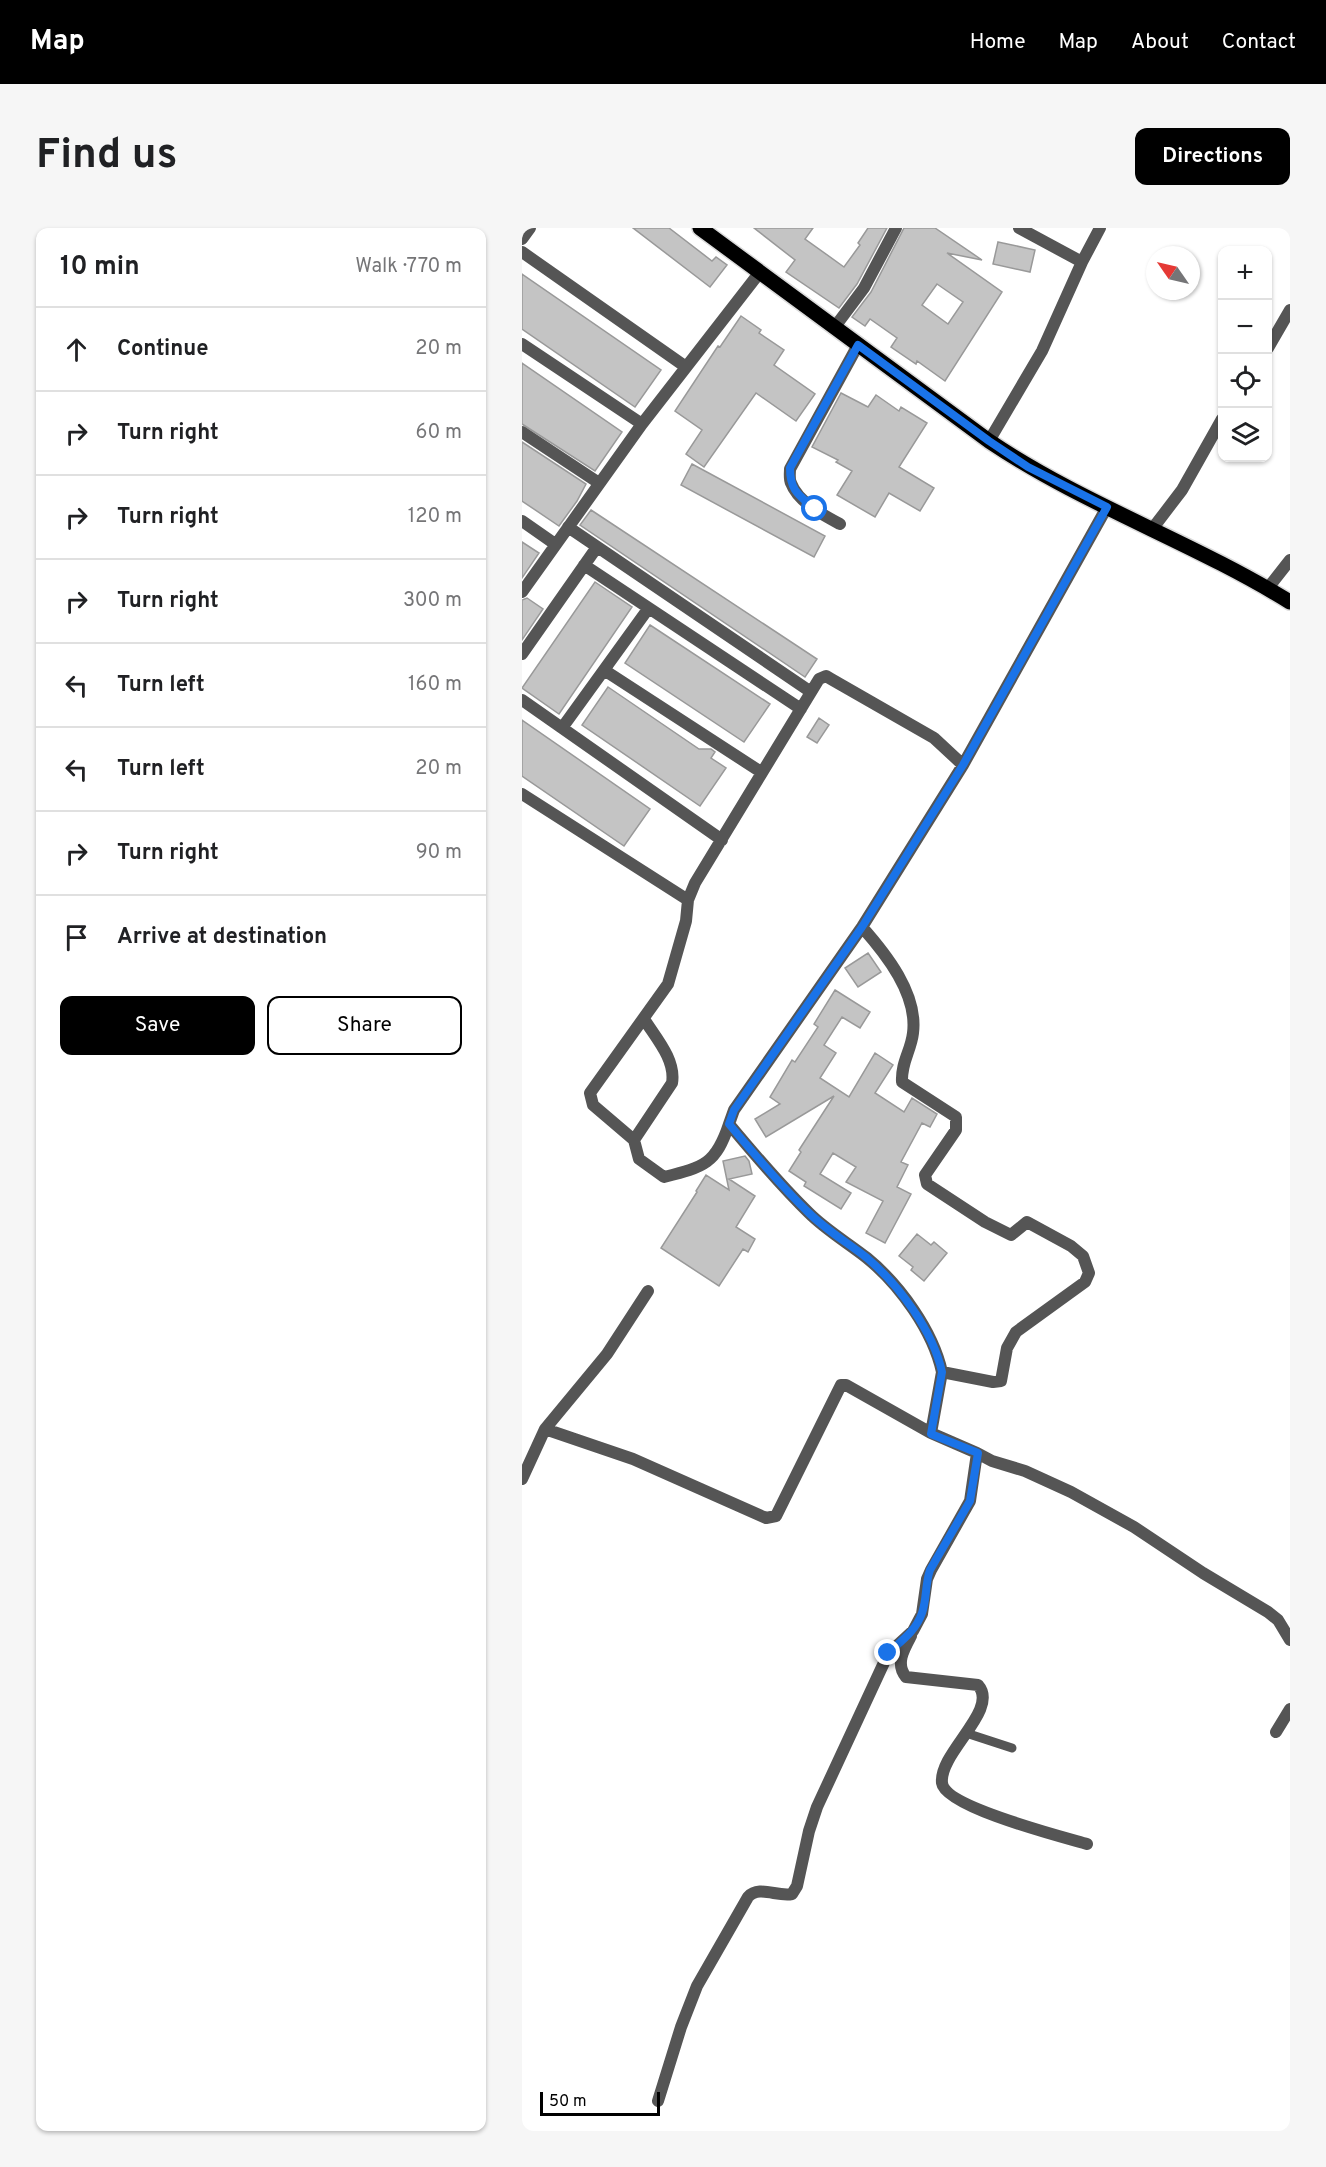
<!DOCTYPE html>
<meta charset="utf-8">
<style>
:root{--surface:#fff;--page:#f6f6f6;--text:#202124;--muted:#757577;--line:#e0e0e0;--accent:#000}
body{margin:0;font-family:Overpass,sans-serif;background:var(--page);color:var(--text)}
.controls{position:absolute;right:18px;top:18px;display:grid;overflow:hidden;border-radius:12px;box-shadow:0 2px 4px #0004}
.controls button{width:54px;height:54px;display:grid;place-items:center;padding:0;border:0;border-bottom:2px solid var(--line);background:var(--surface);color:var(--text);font:30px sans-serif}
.compass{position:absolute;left:624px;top:18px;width:54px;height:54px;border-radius:50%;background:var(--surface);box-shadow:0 2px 4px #0004;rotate:304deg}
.scale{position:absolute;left:18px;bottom:15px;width:120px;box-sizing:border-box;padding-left:6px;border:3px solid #000;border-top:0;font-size:16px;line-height:21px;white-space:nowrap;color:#000;-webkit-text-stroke:4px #fff;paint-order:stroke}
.stop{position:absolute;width:18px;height:18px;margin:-14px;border:4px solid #1a73e8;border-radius:50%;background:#fff}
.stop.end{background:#1a73e8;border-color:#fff;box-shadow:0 2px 6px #0008}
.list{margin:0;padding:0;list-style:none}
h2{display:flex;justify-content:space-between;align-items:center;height:78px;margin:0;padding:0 24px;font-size:26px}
h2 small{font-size:20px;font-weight:400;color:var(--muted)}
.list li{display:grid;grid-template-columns:39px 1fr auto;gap:18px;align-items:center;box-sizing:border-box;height:84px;padding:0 24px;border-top:2px solid var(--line)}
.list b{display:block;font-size:22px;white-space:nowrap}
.list em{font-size:20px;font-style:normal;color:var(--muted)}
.actions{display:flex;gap:12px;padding:18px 24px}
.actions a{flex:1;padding:14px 0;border:2px solid var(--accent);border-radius:12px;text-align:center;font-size:21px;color:var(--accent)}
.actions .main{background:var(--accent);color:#fff}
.icon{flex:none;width:33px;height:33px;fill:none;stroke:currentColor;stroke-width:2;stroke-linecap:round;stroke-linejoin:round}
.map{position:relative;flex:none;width:768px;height:1903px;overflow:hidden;border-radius:12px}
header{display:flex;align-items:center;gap:36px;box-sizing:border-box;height:84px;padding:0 30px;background:var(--accent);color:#fff}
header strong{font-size:28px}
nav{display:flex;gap:33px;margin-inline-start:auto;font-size:21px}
.intro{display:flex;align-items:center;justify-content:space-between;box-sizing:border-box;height:144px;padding:0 36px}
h1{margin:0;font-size:42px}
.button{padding:15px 27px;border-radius:12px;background:var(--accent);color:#fff;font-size:21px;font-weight:700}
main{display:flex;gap:36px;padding:0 36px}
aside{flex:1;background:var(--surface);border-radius:12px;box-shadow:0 2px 4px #0004}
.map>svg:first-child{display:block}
.building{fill:#c4c4c4;stroke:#999;stroke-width:1.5;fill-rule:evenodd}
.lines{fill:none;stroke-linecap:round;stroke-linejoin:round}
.primary-casing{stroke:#dbdbdb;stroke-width:18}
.lane{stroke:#555;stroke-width:9}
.street{stroke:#555;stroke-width:12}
.primary{stroke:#000;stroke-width:15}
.route{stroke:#1a73e8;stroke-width:8}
</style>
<header>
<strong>Map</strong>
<nav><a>Home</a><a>Map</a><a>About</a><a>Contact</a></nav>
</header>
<div class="intro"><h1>Find us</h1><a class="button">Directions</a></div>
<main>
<aside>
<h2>10 min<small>Walk · 770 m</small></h2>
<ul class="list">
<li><svg class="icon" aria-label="ahead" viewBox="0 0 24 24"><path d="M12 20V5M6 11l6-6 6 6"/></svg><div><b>Continue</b></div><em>20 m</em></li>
<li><svg class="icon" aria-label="right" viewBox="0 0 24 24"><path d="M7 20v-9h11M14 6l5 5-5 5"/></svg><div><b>Turn right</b></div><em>60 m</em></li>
<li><svg class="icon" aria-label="right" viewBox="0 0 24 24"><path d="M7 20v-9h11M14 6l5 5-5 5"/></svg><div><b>Turn right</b></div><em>120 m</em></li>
<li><svg class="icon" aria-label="right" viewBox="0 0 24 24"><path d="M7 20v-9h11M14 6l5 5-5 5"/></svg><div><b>Turn right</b></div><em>300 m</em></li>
<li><svg class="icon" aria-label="left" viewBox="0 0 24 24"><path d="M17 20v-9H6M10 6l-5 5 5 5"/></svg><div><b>Turn left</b></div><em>160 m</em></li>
<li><svg class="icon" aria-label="left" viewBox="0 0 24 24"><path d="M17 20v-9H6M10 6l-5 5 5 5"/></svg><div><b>Turn left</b></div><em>20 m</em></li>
<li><svg class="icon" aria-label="right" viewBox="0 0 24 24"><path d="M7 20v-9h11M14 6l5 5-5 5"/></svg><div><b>Turn right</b></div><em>90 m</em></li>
<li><svg class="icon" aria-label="arrive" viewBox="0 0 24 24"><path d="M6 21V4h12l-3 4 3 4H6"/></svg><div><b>Arrive at destination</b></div></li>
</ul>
<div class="actions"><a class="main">Save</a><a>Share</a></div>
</aside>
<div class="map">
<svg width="768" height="1903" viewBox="0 0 768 1903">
<rect width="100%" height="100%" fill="#fff"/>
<!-- building -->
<path class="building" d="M111,0H147L190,33L194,29L205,37L188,59Z
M232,0H291L283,11L322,39L338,17L336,15L346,0H365L335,56L317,80L264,44L273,32Z
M382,0H413L460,32L425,25L480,64L423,153L395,133L394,136L369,119L375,110L348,91L343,98L330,89L349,64ZM415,56L441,74L426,96L400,77Z
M476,14L513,22L508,44L471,36Z
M0,46L139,142L113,179L0,101Z
M219,88L239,102L237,105L262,122L252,137L293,166L274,193L234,165L182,239L164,226L180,202L153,183L196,118L198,119Z
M0,135L100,204L73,243L0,196Z
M319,165L346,179L354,167L377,183L379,179L405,195L377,239L412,260L398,283L367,265L353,289L315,267L330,243L314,234L316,232L290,219Z
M0,214L64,256L55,273L37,298L0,273Z
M170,236L303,308L292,329L159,257Z
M69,282L295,431L283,449L58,297Z
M0,314L17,325L0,350Z
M73,354L110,379L37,486L0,460Z
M5,370L21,381L0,412V372Z
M128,397L248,476L222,514L103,435Z
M86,459L177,521H189L193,524L189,530L204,540L178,578L60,497Z
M297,490L307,497L295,515L285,509Z
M0,492L128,581L102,618L0,548Z
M346,725L359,744L336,759L323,740Z
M313,762L348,784L338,800L320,789L302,817L314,825L298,850L327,869L353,825L371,837L353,865L382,884L390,870L415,886L408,899L400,895L379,934L386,937L375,959L389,966L363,1015L344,1005L361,973L324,954L334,939L311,925L298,946L329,965L319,981L282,958L284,954L267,943L279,924L277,922L312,868L244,909L233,891L258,876L248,869L270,832L273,834L296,799L292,796Z
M223,928L227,933L230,946L207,951L233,968L214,999L233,1011L226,1024L221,1021L197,1058L139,1020L175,964L174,963L184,947L207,962L201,933Z
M395,1006L409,1017L412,1014L425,1025L402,1053L389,1042L391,1039L377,1028Z"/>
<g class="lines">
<!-- primary casing -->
<g class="primary-casing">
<path id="primary" d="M178,0L467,213C562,277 671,314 768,374"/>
</g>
<!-- lane -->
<path class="lane" d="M444,1505L490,1520"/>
<!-- street -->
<path class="street" d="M0,11L8,0
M0,24L164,139
M560,34L578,0
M312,100L342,60L374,0
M0,116L120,196
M746,120L768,82
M0,204L77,255
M467,213L520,123L560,34L497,0
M0,293L33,316
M318,296C301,287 276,274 269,255C267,251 268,245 268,241L336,117
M46,299L289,464
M631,300L660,262L700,191
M62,337L279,481
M746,360L768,332
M0,364L120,196L238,44
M0,426L75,319
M82,442L239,544
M0,472L200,612
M40,500L126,381
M0,566L166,672L173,655L297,451L304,448L309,451L412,510L441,537
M340,699C364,726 396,766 391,805C389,823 379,834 380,854L434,889V902L403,947L405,956L463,994L489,1007L505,994L549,1018L561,1028L567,1045L563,1054L494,1104L485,1120L479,1153L471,1154L420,1144
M122,791C134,810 154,832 150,855L112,912L117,931L142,949C182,939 194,936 207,896
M112,912L71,877L68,865L146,756L164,693L166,672
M126,1063L85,1126L23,1201L111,1231L244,1290L254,1288L319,1157H324L409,1205
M455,1225L470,1233L503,1243L549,1264L612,1299L681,1345L746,1384L756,1392L768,1412
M0,1251L23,1201
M389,1408C382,1421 373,1436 384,1449L456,1457C478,1482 417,1524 420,1555C423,1579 541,1609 565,1616
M754,1504L768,1481
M136,1873L159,1799L175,1758L226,1669C237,1657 255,1669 270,1666L275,1658L287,1603L295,1579L366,1426L391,1403L400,1386L405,1351L409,1342L448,1273L455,1225L409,1205L420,1144C411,1103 378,1057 345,1030C326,1015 304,1002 287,985C258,957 232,926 207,896L212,882L340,699L441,537L585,279"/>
<!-- primary -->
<use href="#primary" class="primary"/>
</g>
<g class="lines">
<!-- route -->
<path class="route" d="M293,281C277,267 268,263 268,240L336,117L467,213L506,239L585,279L441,537L340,699L212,882L207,896C232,926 258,957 287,985C304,1002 326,1015 345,1030C377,1057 411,1103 420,1144L409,1206L456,1225L448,1273L408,1342C403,1356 405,1371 400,1385C394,1403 379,1413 366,1425"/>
</g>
</svg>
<div class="controls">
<button>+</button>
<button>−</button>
<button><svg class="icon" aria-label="locate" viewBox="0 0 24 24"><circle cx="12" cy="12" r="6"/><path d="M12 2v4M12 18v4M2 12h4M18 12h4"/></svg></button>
<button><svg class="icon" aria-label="layers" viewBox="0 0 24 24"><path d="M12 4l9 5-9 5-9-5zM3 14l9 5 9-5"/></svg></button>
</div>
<svg class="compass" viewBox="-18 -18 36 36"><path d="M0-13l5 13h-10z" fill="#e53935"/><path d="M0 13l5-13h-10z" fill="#757577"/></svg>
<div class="scale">50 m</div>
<div class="stop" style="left:293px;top:281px"></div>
<div class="stop end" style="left:366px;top:1425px"></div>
</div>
</main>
